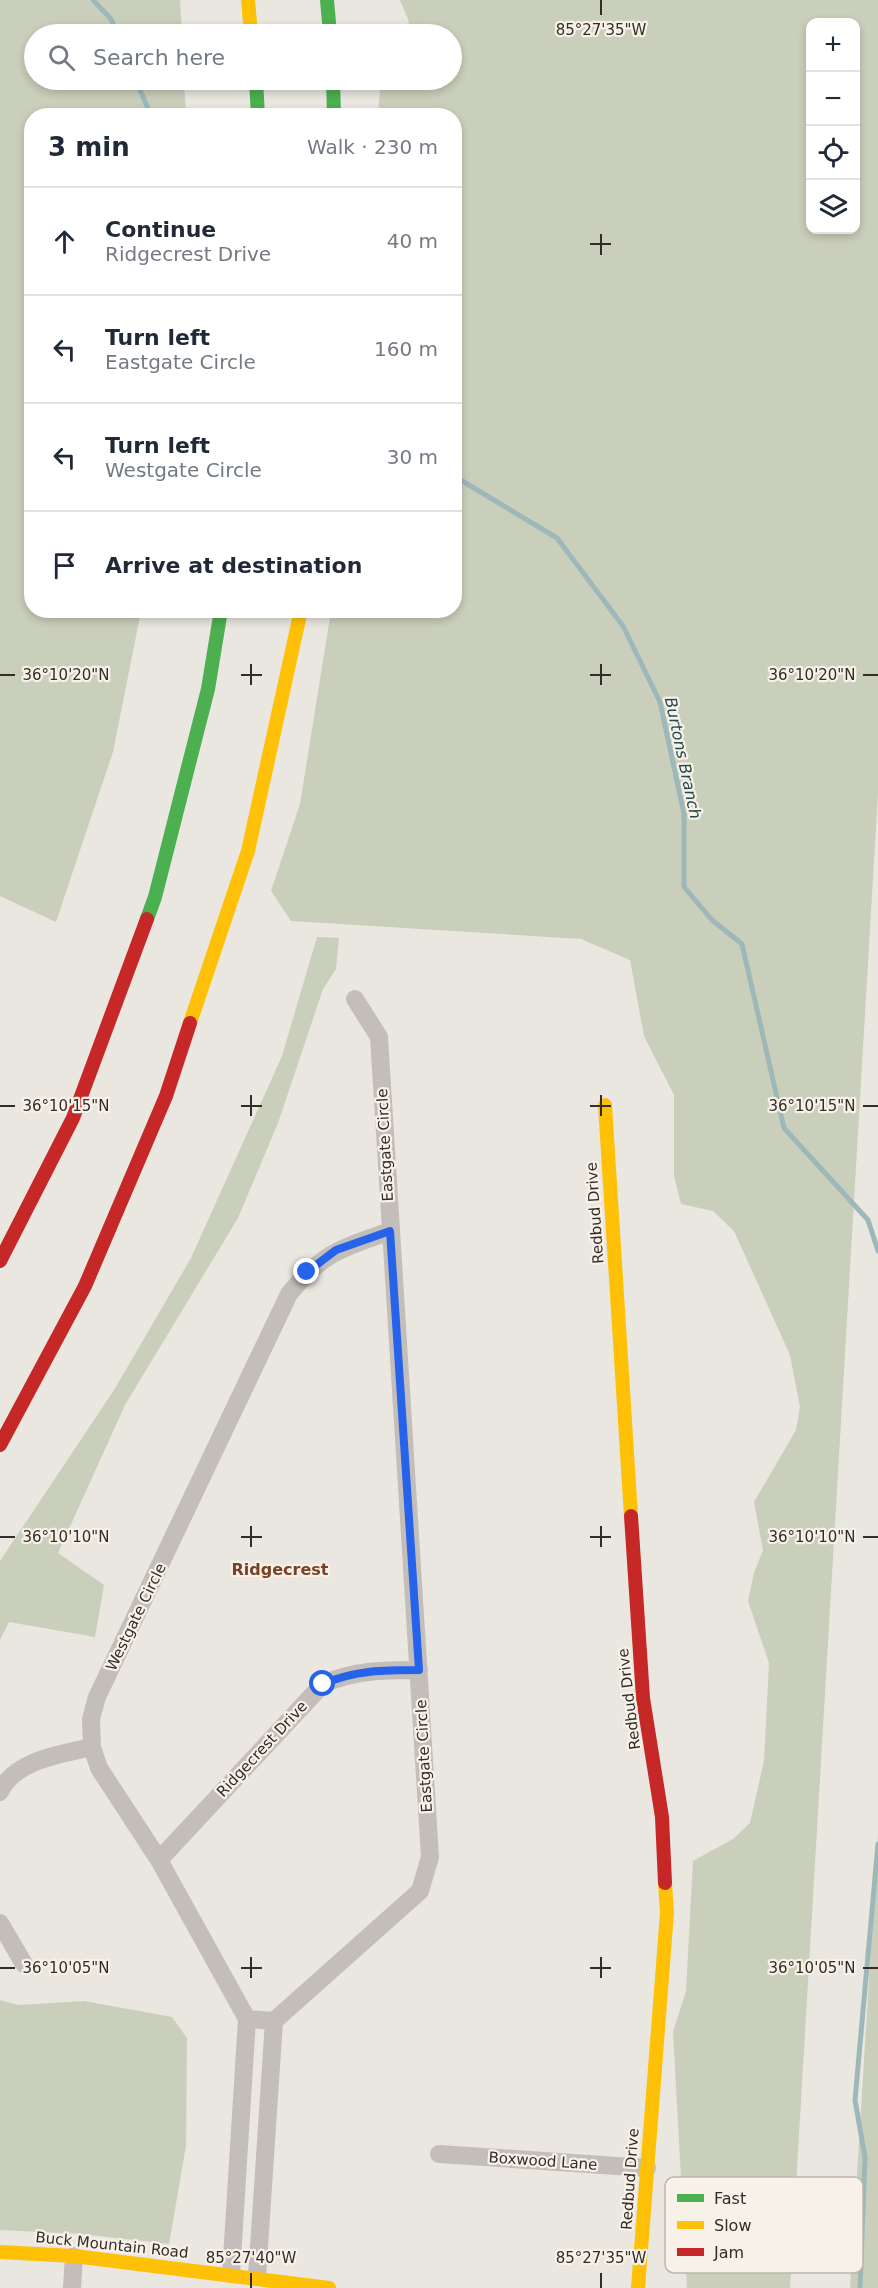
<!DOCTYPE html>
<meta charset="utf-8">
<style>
:root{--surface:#fff;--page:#f6f6f7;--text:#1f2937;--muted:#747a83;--line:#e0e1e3}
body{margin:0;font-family:"DejaVu Sans",sans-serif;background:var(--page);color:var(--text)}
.controls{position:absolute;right:18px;top:18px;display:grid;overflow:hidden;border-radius:12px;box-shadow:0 3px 9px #0003}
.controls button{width:54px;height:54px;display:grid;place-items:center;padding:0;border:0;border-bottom:2px solid var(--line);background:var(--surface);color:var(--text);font:30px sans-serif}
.stop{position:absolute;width:18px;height:18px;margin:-14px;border:4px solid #2563eb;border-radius:50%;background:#fff}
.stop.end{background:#2563eb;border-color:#fff;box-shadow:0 2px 6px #0008}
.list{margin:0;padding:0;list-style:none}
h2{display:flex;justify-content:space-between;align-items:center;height:78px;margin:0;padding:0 24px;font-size:26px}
h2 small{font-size:20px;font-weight:400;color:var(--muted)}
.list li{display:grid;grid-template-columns:39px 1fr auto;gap:18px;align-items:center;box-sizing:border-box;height:108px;padding:0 24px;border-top:2px solid var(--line)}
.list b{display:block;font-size:22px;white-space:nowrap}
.list p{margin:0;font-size:20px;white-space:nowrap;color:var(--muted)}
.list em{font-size:20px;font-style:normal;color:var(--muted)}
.icon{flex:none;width:33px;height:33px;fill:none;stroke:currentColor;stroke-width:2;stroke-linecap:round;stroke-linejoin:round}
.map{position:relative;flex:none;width:878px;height:2288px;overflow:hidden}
.search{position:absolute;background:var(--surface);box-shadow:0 3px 9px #0003;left:24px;top:24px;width:438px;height:66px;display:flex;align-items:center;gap:15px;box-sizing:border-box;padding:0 21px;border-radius:33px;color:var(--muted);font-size:22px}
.panel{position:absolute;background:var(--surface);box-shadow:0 3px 9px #0003;left:24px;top:108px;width:438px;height:510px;border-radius:24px}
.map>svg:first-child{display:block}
.green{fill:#cacfbb;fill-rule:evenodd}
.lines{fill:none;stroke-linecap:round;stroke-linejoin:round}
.stream{stroke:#9eb8ba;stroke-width:5}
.street{stroke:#c3beb9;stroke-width:18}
.fast{stroke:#4caf50;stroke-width:14}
.slow{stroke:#ffc107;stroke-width:14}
.jam{stroke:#c62828;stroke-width:14}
.route{stroke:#2563eb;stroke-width:8}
.ticks{fill:none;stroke:#332c28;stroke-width:2}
.labels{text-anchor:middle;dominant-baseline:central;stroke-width:4.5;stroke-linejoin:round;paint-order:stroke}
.street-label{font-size:15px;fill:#332c28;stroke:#f7f1e7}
.water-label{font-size:16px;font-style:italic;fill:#224b50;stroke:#f7f1e7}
.neighbourhood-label{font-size:16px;font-weight:bold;fill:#7a4129;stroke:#f7f1e7}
.key{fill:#f7f1e7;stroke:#bcb6ae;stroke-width:1.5}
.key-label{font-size:16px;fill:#332c28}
.ticks-label{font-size:15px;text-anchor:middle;fill:#332c28;stroke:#f7f1e7;stroke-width:4.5;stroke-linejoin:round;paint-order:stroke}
</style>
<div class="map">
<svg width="878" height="2288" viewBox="0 0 878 2288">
<rect width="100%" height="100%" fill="#eae6e0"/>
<!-- green -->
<path class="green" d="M0,0H180L182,34H34V80H184L186,115L32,116V610L141,611L113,752L56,922L0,896Z
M400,0H878V793L790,2288H687L673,2032L686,1991L693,1861L733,1839L750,1823L764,1761L769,1663L748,1601L754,1573L763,1550L754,1502L796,1430L800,1407L790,1355L734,1231L713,1211L681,1204L674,1176V1095L644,1036L630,960L581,939L291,921L271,891L300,804L331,611L454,610V116L378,115L380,90L384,80H452V34H404L409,22ZM810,22H856V230H810Z
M317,937L339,938L336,969L323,989L278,1123L238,1218L125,1405L58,1553L104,1585L95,1637L9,1622L0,1640V1561L114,1390L191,1258L282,1056Z
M878,1834V2288H850Z
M0,2000L18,2005L84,2001L172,2017L187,2038L186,2146L169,2244L81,2234L0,2230Z"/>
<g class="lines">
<!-- stream -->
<path class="stream" d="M93,0L111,19L118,34
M136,80L151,116
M454,476L557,538L623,626L660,702L684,814V887L712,920L742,944L784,1128L868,1220L878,1251
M860,2288L865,2157L855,2100L878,1844"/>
<!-- street -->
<path class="street" d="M0,1792C14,1760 62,1754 92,1747
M159,1860L323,1684C355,1670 385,1670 419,1670
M0,1923L24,1964
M274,2021L420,1891L430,1857L379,1037L355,999
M274,2021L247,2019L159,1860L99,1768L92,1747L91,1719L97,1697L289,1294C323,1252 342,1248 390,1231
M439,2154L647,2168
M231,2274L247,2019
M257,2277L274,2021
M72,2288L74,2256"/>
<!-- fast -->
<path class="fast" d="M327,0L330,34
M256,80L258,116
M333,80L334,116
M147,919L155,897L208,689L221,610"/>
<!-- slow -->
<path class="slow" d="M248,0L251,34
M190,1023L248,851L301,610
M605,1105L631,1516
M0,2252L74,2256L329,2288
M638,2288L667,1913L665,1883"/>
<!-- jam -->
<path class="jam" d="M0,1261L73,1118L147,919
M0,1445L85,1286L166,1096L190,1023
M631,1516L643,1698L662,1817L665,1883"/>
</g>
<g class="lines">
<!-- route -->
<path class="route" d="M307,1272L336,1250L390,1231L419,1670C385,1670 355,1670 323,1684"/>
</g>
<!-- ticks -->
<path class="ticks" d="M601,0V15M601,234V255M590,244H611M251,664V685M601,664V685M0,675H15M241,675H262M590,675H611M863,675H878M251,1095V1116M601,1095V1116M0,1106H15M241,1106H262M590,1106H611M863,1106H878M251,1526V1547M601,1526V1547M0,1537H15M241,1537H262M590,1537H611M863,1537H878M251,1957V1978M601,1957V1978M0,1968H15M241,1968H262M590,1968H611M863,1968H878M251,2273V2288M601,2273V2288"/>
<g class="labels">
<!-- street labels -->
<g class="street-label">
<text transform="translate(385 1145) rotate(-93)">Eastgate Circle</text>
<text transform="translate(595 1213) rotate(-94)">Redbud Drive</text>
<text transform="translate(136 1617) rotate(-64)">Westgate Circle</text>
<text transform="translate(629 1699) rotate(-97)">Redbud Drive</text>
<text transform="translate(262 1749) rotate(-47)">Ridgecrest Drive</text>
<text transform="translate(424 1756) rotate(-93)">Eastgate Circle</text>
<text transform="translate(543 2161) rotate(4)">Boxwood Lane</text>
<text transform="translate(630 2179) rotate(-86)">Redbud Drive</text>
<text transform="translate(112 2245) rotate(6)">Buck Mountain Road</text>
</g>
<!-- water labels -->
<g class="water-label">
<text transform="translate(683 758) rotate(78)">Burtons Branch</text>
</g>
<!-- neighbourhood labels -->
<g class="neighbourhood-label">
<text x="280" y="1569">Ridgecrest</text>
</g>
</g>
<!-- legend -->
<rect x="665" y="2177" width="198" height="96" rx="9" class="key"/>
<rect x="677" y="2194" width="27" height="8" fill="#4caf50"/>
<rect x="677" y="2221" width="27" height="8" fill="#ffc107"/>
<rect x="677" y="2248" width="27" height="8" fill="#c62828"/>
<g class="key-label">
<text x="714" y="2204">Fast</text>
<text x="714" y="2231">Slow</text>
<text x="714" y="2258">Jam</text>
</g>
<g class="ticks-label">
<text x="601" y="35">85°27'35"W</text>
<text x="66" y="680">36°10'20"N</text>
<text x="812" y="680">36°10'20"N</text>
<text x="66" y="1111">36°10'15"N</text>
<text x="812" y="1111">36°10'15"N</text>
<text x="66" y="1542">36°10'10"N</text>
<text x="812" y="1542">36°10'10"N</text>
<text x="66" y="1973">36°10'05"N</text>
<text x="812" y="1973">36°10'05"N</text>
<text x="251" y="2263">85°27'40"W</text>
<text x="601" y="2263">85°27'35"W</text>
</g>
</svg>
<div class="controls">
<button>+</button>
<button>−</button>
<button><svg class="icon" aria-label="locate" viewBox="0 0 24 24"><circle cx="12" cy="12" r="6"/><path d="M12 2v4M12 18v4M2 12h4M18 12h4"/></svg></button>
<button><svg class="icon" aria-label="layers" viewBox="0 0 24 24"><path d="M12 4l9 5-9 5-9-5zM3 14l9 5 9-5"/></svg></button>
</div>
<div class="stop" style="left:323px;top:1684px"></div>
<div class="stop end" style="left:307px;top:1272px"></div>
<div class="search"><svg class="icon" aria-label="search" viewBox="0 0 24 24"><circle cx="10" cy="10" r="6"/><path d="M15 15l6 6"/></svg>Search here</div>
<section class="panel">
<h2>3 min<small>Walk · 230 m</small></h2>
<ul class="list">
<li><svg class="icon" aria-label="ahead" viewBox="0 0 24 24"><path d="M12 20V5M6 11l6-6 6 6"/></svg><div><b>Continue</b><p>Ridgecrest Drive</p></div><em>40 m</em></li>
<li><svg class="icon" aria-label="left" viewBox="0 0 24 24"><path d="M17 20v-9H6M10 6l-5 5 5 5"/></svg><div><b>Turn left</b><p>Eastgate Circle</p></div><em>160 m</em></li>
<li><svg class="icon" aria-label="left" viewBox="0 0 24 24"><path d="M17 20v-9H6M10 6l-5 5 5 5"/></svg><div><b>Turn left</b><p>Westgate Circle</p></div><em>30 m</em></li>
<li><svg class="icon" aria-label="arrive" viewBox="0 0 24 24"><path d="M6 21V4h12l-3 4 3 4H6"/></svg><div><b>Arrive at destination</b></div></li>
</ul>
</section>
</div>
